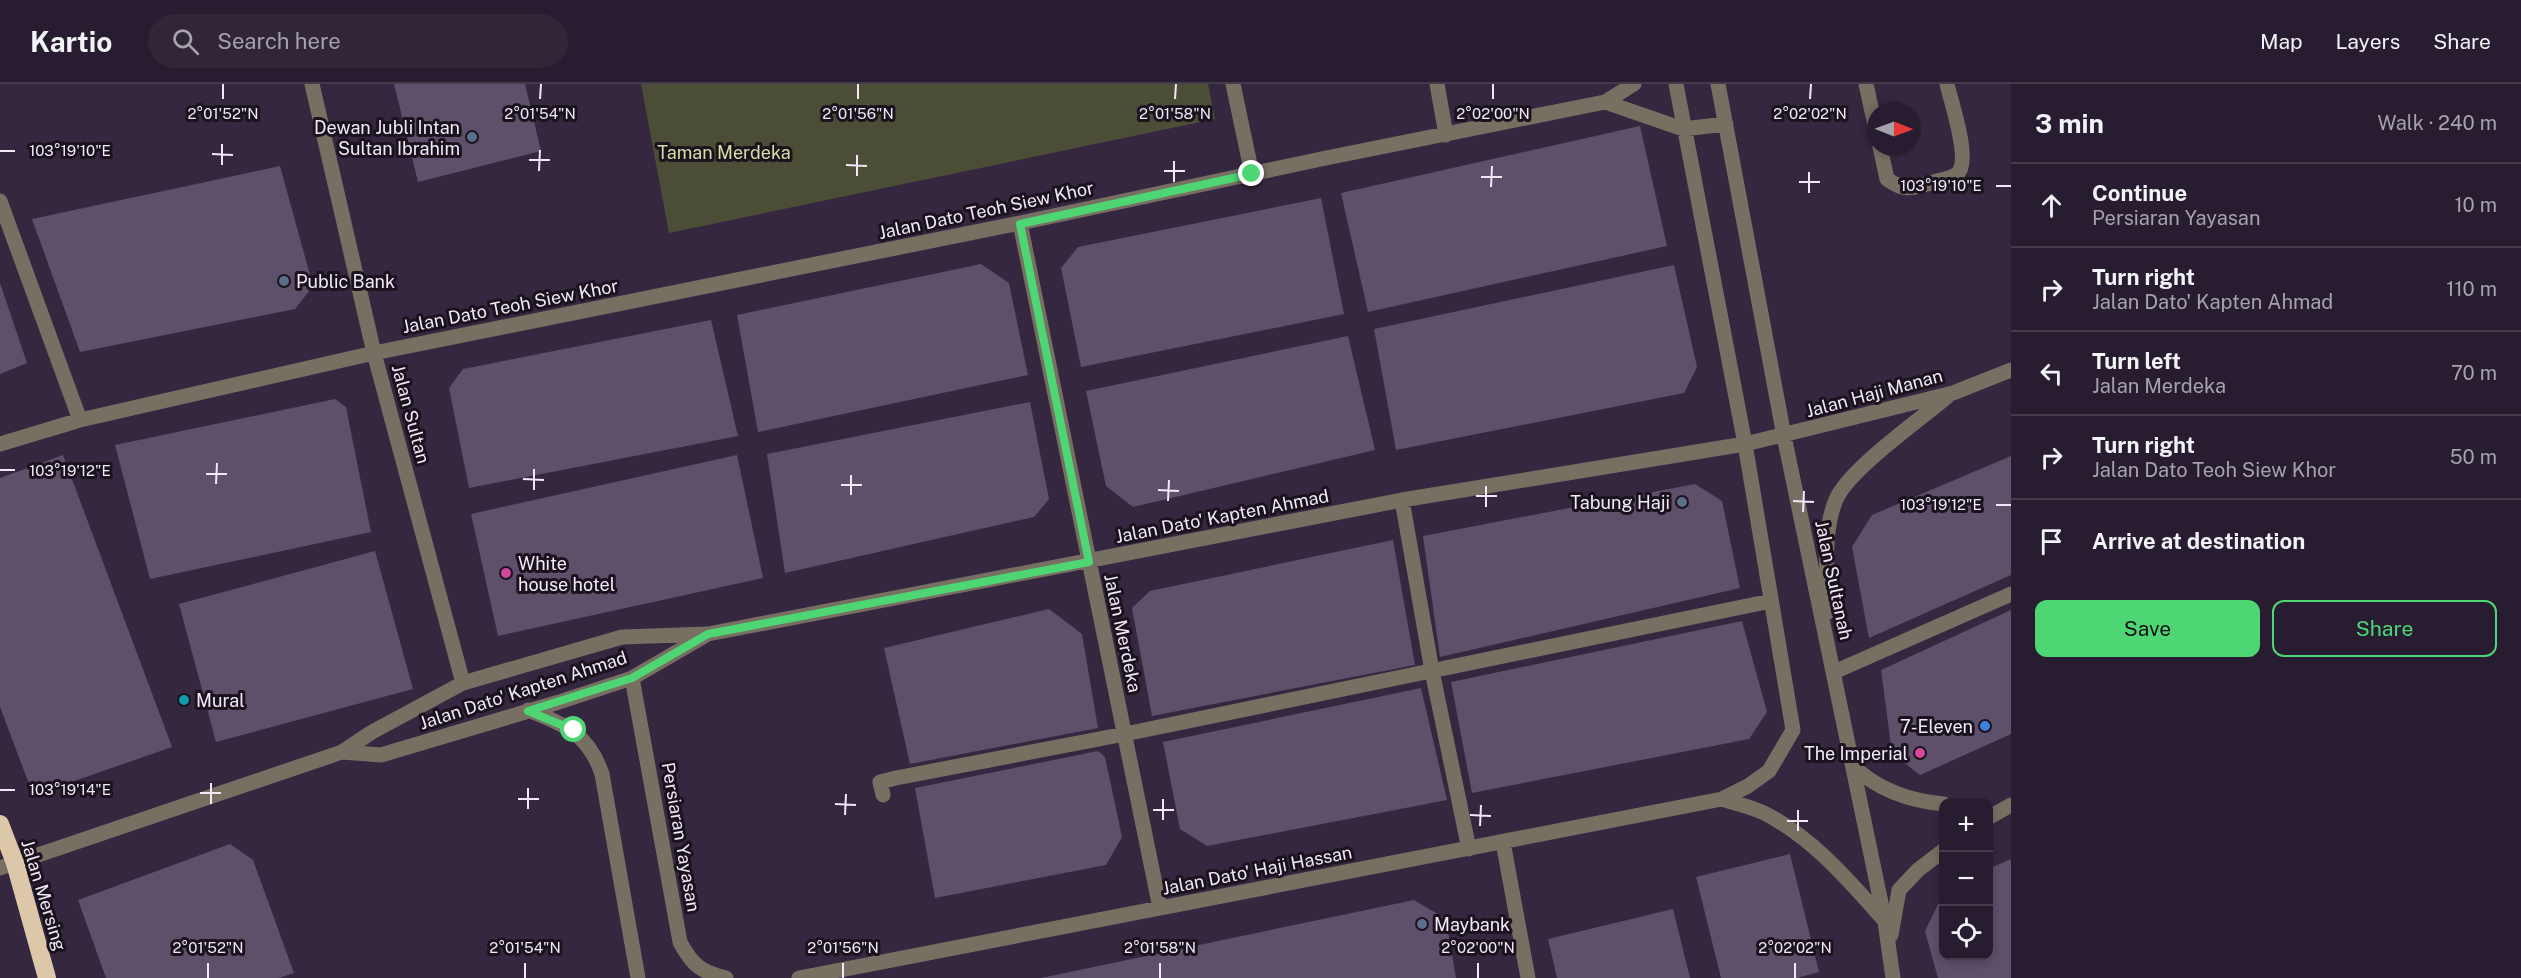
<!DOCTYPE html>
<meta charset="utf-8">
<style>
:root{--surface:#281d30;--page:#302638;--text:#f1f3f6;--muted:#a5a2ab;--line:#443b4c;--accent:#4ed675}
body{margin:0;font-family:"Public Sans",sans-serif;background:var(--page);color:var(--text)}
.controls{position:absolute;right:18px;bottom:18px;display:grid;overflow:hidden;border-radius:12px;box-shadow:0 3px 9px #0003}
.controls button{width:54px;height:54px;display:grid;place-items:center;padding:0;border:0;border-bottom:2px solid var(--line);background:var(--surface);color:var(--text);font:30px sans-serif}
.compass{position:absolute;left:1867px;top:18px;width:54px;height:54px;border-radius:50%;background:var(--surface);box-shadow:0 3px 9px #0003;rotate:91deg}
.stop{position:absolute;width:18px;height:18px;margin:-14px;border:4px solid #4ed675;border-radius:50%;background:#fff}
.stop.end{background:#4ed675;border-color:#fff;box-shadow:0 2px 6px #0008}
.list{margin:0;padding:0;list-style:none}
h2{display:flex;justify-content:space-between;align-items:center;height:78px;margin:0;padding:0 24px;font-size:26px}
h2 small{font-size:20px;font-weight:400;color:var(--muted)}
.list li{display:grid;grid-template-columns:39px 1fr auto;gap:18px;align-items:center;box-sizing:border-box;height:84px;padding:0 24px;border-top:2px solid var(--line)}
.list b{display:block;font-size:22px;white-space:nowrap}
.list p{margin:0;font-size:20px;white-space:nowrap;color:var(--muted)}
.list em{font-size:20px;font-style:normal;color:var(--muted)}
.actions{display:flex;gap:12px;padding:18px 24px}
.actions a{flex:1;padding:14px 0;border:2px solid var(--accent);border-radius:12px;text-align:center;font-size:21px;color:var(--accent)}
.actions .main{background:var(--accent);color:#111}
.icon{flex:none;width:33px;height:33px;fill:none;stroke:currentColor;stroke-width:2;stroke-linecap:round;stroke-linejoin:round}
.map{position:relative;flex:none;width:2011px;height:894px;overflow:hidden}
header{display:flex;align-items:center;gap:36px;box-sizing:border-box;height:84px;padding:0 30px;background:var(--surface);border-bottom:2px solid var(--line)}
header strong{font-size:28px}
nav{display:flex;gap:33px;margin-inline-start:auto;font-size:21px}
.search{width:420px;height:54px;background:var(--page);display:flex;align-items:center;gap:15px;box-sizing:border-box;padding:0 21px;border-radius:33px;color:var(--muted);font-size:22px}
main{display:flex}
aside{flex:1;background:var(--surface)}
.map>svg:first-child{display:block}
.green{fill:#4b4d37}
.building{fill:#5e4f6a}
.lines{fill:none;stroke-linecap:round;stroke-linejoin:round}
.minor{stroke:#776f62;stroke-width:15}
.highway{stroke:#dcc8a9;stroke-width:18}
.route{stroke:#4ed675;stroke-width:8}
.ticks{fill:none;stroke:#f1e8f8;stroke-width:2}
.service-dot{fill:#5c6f8a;stroke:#1a131e;stroke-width:2}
.hotel-dot{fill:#d1479c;stroke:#1a131e;stroke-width:2}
.culture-dot{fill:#0f9aa8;stroke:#1a131e;stroke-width:2}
.shop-dot{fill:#3f7fe0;stroke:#1a131e;stroke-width:2}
.labels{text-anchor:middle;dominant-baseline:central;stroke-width:6;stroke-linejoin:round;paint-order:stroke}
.poi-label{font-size:18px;fill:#f1e8f8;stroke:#1a131e;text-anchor:end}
.park-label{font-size:18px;fill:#d9dda5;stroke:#1a131e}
.street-label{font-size:18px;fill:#f1e8f8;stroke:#1a131e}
.ticks-label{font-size:15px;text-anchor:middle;fill:#f1e8f8;stroke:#1a131e;stroke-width:6;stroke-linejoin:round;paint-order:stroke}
</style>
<header>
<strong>Kartio</strong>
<div class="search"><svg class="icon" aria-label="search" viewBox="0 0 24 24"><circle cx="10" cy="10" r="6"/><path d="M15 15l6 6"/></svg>Search here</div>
<nav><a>Map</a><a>Layers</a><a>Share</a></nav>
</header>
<main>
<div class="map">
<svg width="2011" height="894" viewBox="0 0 2011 894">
<rect width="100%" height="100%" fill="#362740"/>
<!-- green -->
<path class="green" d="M641,0H1208L1215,35L669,149Z"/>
<!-- building -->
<path class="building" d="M394,0H525L541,67L418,98Z
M1640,42L1667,162L1368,228L1341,109Z
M280,82L313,202L295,225L80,268L32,135Z
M1321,114L1344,230L1081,283L1061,184L1078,163Z
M981,180L1009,199L1028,291L758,348L737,231Z
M1674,181L1697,283L1684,309L1396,366L1374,245Z
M0,199L27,279L0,290Z
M711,236L738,352L469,404L449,304L463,285Z
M1348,252L1375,366L1133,423L1106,402L1086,307Z
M335,315L346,323L371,448L150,495L115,361Z
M1030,318L1049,415L1034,433L785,489L767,370Z
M63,371L172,663L40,709L29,700L0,623V394Z
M737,371L763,494L498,552L471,430Z
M2011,372V491L1869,554L1852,463L1872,431Z
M1695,400L1722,417L1740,504L1440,573L1423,452Z
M1393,456L1415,581L1152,632L1132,524L1150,507Z
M375,467L413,605L216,658L179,520Z
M1049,525L1082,550L1098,644L910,680L884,564Z
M2011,526V650L1920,691L1892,669L1881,586Z
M1742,537L1767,628L1749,655L1472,709L1451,598Z
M1421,604L1447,716L1207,762L1180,745L1163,658Z
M1098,667L1105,673L1122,753L1106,781L935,814L915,704Z
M230,760L253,776L294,889L279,894H106L78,816Z
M1790,770L1819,888L1797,894H1721L1696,793Z
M2011,775V894H1938L1925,847L1944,808V872H1988V785Z
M1414,816L1446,835L1456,894H1041Z
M1673,825L1690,894H1557L1548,855Z"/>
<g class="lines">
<!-- minor -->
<path class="minor" d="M312,0L374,269L463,599
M1233,0L1252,90
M1437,0L1446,51
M1718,0L1784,352L1885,838L1893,894
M1866,0L1876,46
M1605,18L1683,45L1726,40
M1880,63L1887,95C1904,107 1910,105 1930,99C1938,96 1951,95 1957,90C1972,78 1951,18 1947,0
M0,117L80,336
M1020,139L1160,824
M0,360L80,336L374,269L1020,139L1326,74L1605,18L1634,0
M1402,416L1432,587L1469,765
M1828,528C1828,492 1822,452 1835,418C1845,388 1921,335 1948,312
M1834,588L2011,510
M632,594L680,858C692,881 701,888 726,894
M528,626C565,641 588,649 602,690L638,894
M342,668L381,671L559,618L632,594L706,551
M1855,684C1879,706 1911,717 1944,720
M883,711L880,698L896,694L1125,650L1771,517
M1722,715C1736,720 1753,723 1766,730C1814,755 1849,797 1885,837
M1988,734L2011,721
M1503,758L1528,894
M0,784L342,668L372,648L463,599L622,553L708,550L1402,416L1745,360L1953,309L2011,286
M1891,851L1899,806L1918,786L1944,766
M799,894L1722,715L1748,702L1769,687L1793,646L1745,360L1676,0"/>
<!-- highway -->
<path class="highway" d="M0,740L15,779L47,894"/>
</g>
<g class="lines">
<!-- route -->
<path class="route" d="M574,646L528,627L632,594L708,550L1089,478L1020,140L1252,90"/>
</g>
<!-- ticks -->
<path class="ticks" d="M223,15V0M540,15L541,0M858,15V0M1175,15L1176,0M1493,15V0M1810,15L1811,0M0,67H15M212,70L233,71M529,76H550M222,81V60M846,81L867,82M539,87L540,66M1164,87H1185M857,92V71M1481,93H1502M1174,98V77M1799,98H1820M1996,102H2011M1491,103L1492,82M1809,109V88M0,386H15M206,390H227M523,395L544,396M216,400L217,379M841,401H862M534,406V385M1158,406L1179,407M851,411V391M1476,412H1497M1168,417L1169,396M1793,417L1814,418M1996,421H2011M1486,423V402M1803,428L1804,407M0,706H15M200,709H221M518,715H539M211,720V699M835,720L856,721M528,725V704M1153,726H1174M845,731L846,710M1470,731L1491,732M1163,736V715M1787,737H1808M1480,742L1481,721M1798,747V726M208,894V879M525,894V879M843,894V879M1160,894V879M1478,894V879M1795,894V879"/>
<!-- markers -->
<g class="service-dot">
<circle cx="472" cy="53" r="6"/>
<circle cx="284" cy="197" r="6"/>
<circle cx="1682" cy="418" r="6"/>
<circle cx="1422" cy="840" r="6"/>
</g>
<g class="hotel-dot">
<circle cx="506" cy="489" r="6"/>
<circle cx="1920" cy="669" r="6"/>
</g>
<circle class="culture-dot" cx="184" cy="616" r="6"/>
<circle class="shop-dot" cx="1985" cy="642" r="6"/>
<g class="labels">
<!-- poi labels -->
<g class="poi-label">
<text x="460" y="43">Dewan Jubli Intan<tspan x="460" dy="21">Sultan Ibrahim</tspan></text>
<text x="296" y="197" text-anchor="start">Public Bank</text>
<text x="1670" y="418">Tabung Haji</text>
<text x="518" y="479" text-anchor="start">White<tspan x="518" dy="21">house hotel</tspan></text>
<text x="196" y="616" text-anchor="start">Mural</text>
<text x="1973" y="642">7-Eleven</text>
<text x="1908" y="669">The Imperial</text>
<text x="1434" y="840" text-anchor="start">Maybank</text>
</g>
<!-- park labels -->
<g class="park-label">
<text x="724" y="68">Taman Merdeka</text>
</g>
<!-- street labels -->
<g class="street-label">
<text transform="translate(986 126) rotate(-12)">Jalan Dato Teoh Siew Khor</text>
<text transform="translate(510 222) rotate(-11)">Jalan Dato Teoh Siew Khor</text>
<text transform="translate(1874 309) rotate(-15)">Jalan Haji Manan</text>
<text transform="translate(411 330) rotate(75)">Jalan Sultan</text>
<text transform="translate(1222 432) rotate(-11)">Jalan Dato' Kapten Ahmad</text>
<text transform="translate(1834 496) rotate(78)">Jalan Sultanah</text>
<text transform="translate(1123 549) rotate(78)">Jalan Merdeka</text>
<text transform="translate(523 606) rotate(-18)">Jalan Dato' Kapten Ahmad</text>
<text transform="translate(681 753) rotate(80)">Persiaran Yayasan</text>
<text transform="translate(1257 786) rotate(-11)">Jalan Dato' Haji Hassan</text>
<text transform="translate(44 811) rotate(73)">Jalan Mersing</text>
</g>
</g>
<g class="ticks-label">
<text x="223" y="35">2°01'52"N</text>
<text x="540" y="35">2°01'54"N</text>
<text x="858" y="35">2°01'56"N</text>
<text x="1175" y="35">2°01'58"N</text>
<text x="1493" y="35">2°02'00"N</text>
<text x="1810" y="35">2°02'02"N</text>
<text x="70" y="72">103°19'10"E</text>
<text x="1941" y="107">103°19'10"E</text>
<text x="70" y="392">103°19'12"E</text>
<text x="1941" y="426">103°19'12"E</text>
<text x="70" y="711">103°19'14"E</text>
<text x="208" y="869">2°01'52"N</text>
<text x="525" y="869">2°01'54"N</text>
<text x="843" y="869">2°01'56"N</text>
<text x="1160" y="869">2°01'58"N</text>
<text x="1478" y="869">2°02'00"N</text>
<text x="1795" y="869">2°02'02"N</text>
</g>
</svg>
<div class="controls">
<button>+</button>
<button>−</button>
<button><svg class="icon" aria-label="locate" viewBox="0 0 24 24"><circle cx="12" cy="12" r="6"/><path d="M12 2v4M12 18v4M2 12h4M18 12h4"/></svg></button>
</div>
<svg class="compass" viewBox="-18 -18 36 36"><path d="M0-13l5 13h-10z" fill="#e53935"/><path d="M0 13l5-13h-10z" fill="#a5a2ab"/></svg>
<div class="stop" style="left:574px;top:646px"></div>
<div class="stop end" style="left:1252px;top:90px"></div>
</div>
<aside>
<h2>3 min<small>Walk · 240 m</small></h2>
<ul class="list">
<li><svg class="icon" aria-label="ahead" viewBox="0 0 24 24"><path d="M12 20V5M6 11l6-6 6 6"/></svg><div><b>Continue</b><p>Persiaran Yayasan</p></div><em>10 m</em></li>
<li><svg class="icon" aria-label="right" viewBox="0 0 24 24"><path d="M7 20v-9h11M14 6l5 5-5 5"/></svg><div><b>Turn right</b><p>Jalan Dato' Kapten Ahmad</p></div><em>110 m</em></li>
<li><svg class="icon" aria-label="left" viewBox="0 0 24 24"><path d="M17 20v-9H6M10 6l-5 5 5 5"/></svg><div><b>Turn left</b><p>Jalan Merdeka</p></div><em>70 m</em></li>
<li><svg class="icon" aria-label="right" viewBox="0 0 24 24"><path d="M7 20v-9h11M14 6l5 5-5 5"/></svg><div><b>Turn right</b><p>Jalan Dato Teoh Siew Khor</p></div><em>50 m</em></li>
<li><svg class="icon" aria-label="arrive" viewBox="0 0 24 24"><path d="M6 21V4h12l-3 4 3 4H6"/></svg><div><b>Arrive at destination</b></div></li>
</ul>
<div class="actions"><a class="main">Save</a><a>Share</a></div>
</aside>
</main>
